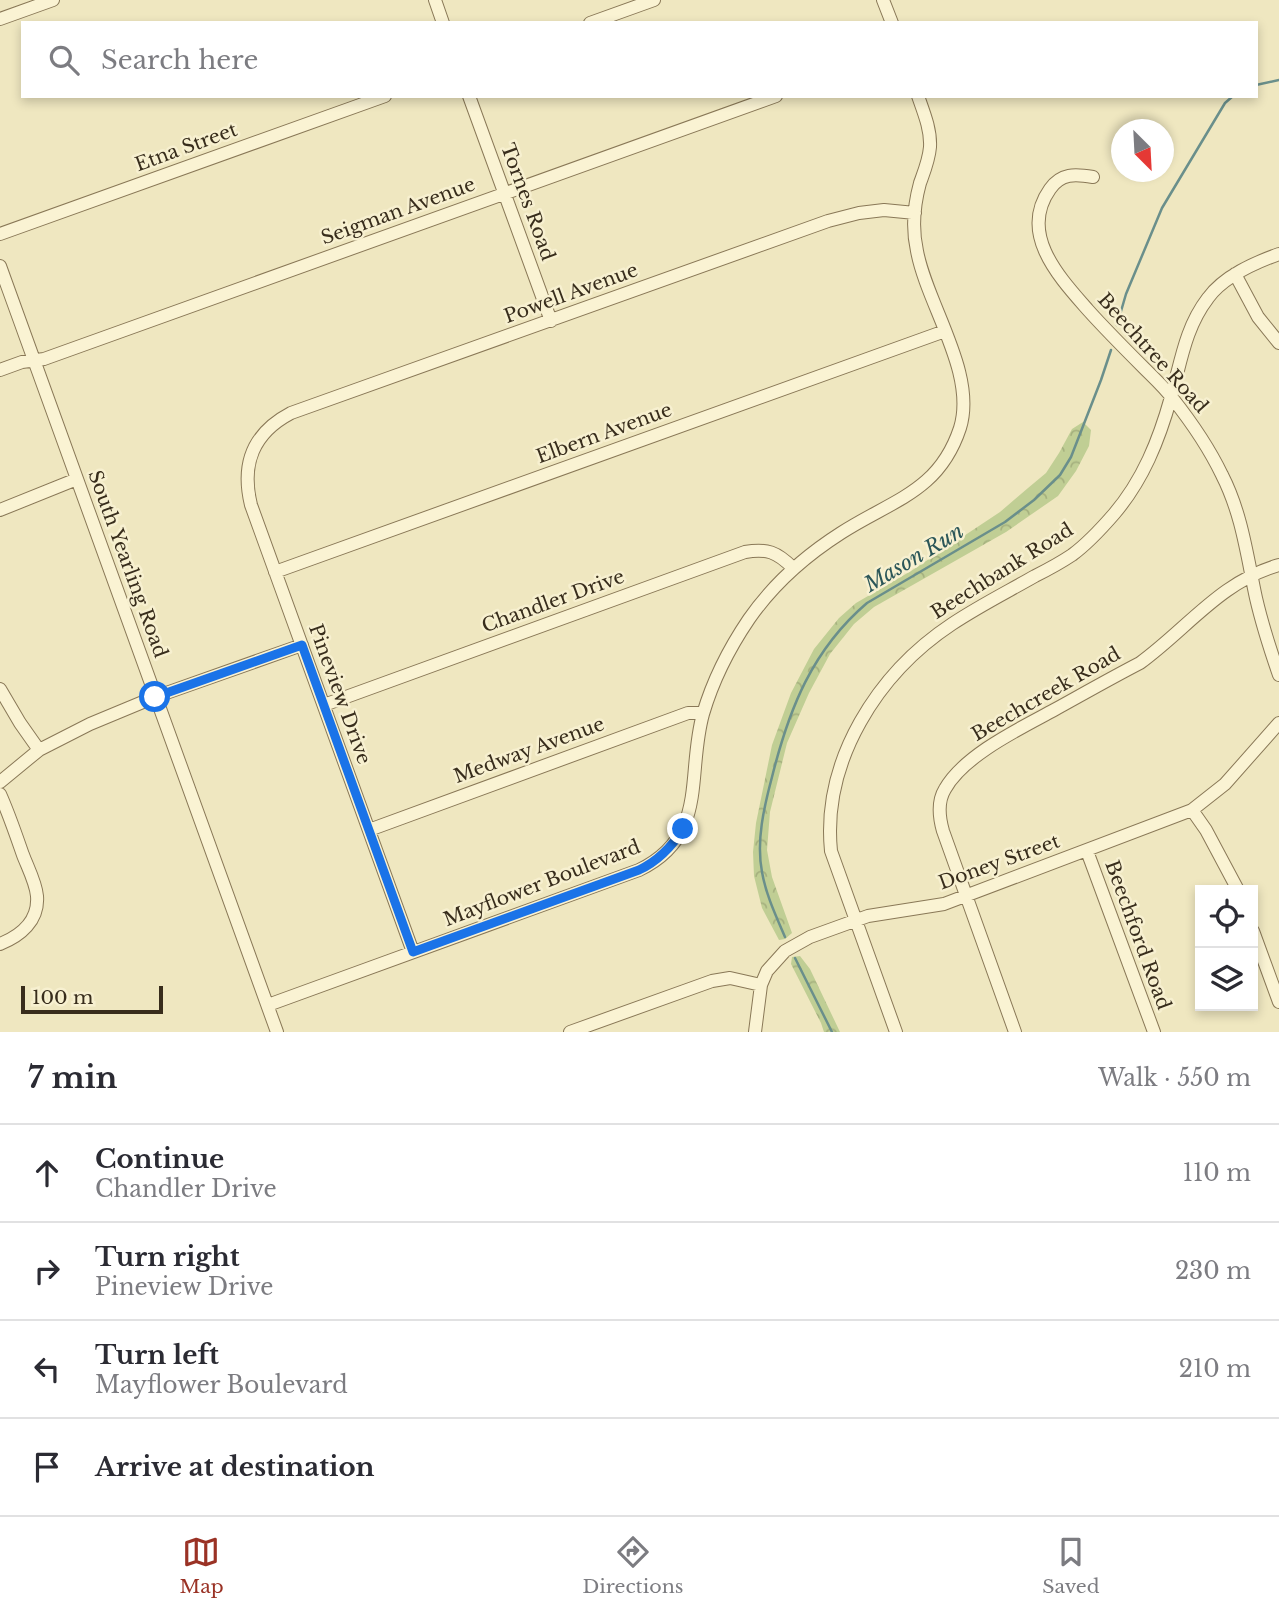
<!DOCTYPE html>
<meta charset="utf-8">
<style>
:root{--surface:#fff;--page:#f7f7f7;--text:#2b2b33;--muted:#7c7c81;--line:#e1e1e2;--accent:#9a3225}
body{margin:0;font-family:"Libre Baskerville",serif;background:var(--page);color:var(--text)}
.controls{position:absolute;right:21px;bottom:21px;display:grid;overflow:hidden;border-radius:0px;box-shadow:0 4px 10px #0003}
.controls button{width:63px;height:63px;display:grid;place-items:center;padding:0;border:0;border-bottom:2px solid var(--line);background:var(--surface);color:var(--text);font:35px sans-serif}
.compass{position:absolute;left:1111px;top:119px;width:63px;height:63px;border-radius:50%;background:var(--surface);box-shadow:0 4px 10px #0003;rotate:156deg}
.scale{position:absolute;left:21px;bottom:18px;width:142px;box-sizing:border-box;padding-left:7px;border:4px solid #382d1c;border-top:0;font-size:19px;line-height:24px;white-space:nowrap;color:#382d1c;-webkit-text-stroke:5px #f7f0d0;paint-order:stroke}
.stop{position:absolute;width:21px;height:21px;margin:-16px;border:5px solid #1a73e8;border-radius:50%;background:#fff}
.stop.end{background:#1a73e8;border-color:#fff;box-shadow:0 2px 7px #0008}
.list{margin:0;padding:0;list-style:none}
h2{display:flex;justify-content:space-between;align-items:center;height:91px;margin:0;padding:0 28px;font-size:30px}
h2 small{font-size:23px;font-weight:400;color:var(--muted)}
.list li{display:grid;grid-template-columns:46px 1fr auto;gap:21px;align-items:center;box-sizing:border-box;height:98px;padding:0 28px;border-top:2px solid var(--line)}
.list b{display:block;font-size:26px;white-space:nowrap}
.list p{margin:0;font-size:23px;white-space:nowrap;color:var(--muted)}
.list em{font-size:23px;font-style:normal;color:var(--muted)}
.icon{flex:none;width:38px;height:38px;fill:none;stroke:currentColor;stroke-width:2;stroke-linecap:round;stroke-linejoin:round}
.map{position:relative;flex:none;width:1279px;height:1032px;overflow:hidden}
.search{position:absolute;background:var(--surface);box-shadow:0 4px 10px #0003;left:21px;right:21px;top:21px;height:77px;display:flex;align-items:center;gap:18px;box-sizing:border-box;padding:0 24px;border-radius:0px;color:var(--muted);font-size:26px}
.sheet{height:483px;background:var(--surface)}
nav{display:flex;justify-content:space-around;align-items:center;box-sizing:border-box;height:98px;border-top:2px solid var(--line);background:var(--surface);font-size:19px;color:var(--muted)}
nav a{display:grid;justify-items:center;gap:4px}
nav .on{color:var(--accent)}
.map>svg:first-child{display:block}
.forest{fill:url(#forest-crowns)}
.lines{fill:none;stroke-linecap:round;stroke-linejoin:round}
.stream{stroke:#6a8f8b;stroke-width:2.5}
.minor-casing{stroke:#897857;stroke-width:14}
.minor{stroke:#faf3d3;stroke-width:12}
.route{stroke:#1a73e8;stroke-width:9}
.labels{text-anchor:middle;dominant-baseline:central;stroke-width:5;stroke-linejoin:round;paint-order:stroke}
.street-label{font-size:19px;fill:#382d1c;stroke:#f7f0d0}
.water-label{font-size:21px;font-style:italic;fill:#2b5658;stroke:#f7f0d0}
</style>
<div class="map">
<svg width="1279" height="1032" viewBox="0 0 1279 1032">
<defs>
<pattern id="forest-crowns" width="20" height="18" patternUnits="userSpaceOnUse" patternTransform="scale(1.75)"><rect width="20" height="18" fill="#c0ce94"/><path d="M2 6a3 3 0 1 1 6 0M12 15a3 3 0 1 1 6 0" fill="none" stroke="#a6b17f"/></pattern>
</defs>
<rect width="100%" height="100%" fill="#efe7c0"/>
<!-- forest -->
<path class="forest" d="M1083,422L1091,430L1089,446L1076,471L1058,496L1006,532L874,607L854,624L830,654L809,693L787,743L770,812L767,850L772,877L792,933L785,939L779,940L762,908L754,876L753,852L756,823L772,745L791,693L814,649L839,618L856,603L911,571L1000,512L1028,488L1046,473L1059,453L1072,429Z
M800,956L810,969L840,1032H824L821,1023L791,964L792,957Z"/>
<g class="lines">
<!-- stream -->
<path class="stream" d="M1256,85L1279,80
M1117,325L1126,294L1162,208L1225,103L1233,96
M785,937C776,916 766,895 762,872C756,841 764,807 772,777C789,709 812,650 867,603L1005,522L1034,500L1060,475L1071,457L1101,380L1111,350
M795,958L832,1032"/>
<!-- minor casing -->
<g class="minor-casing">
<path id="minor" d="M435,0L443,23
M883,0L892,23
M0,19L53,0
M590,23L654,0
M469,96L551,321
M1093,177C1075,174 1061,173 1050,189C1018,234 1060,278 1088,310C1106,330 1125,349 1144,368C1154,378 1165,388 1173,399C1192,423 1209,448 1222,475C1242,514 1247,556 1256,598C1262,624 1270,649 1279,675
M0,234L385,96
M0,266L277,1032
M1235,274L1258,317L1279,343
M0,370L22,362L44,359L776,96
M0,510L77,479
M275,572L945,331
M0,689L20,723L39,750
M324,705L745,552C767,548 777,552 793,568
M0,782L39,750L90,724L155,697L302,645
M0,794C9,814 16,835 23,855C28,868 36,883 37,896C39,921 20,936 0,944
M1192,810L1206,830L1238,890
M369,830L688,713H703
M1087,851L1154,1032
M1253,931L1279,1002
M413,952L251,505C241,464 253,433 291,413L828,221L859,213L884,210L915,213
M268,1005L639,870C709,836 686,775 703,714C713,680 730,647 749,619C774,583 805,556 841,533C892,500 939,492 960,428C977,373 927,305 917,251C912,229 914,205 920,183C924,172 929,160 930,147C931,130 924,113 918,96
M570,1032L712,981L730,978L761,985
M755,1032L761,985L767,971L785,951L810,937L868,916L944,904L1192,810L1225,784L1279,723
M896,1032L831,851C822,760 878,673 952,624C979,606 1007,592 1035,576C1047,570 1060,563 1072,555C1087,544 1101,529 1114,514C1143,480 1159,440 1171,397C1181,362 1185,328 1208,298C1224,276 1254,263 1279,254
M1015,1032L943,831C939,817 937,802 945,789C964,755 1021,728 1054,710C1083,694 1111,678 1140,663C1188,628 1220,582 1279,565"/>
</g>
<!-- minor -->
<use href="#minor" class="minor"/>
</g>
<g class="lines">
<!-- route -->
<path class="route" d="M155,697L302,645L413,952L639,870C658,861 671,848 683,829"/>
</g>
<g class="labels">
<!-- street labels -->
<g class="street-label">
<text transform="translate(186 147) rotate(-20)">Etna Street</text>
<text transform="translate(528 202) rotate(70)">Tornes Road</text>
<text transform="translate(398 211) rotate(-20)">Seigman Avenue</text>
<text transform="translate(571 293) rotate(-20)">Powell Avenue</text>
<text transform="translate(1153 353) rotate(48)">Beechtree Road</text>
<text transform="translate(604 433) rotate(-20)">Elbern Avenue</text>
<text transform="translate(128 564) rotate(70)">South Yearling Road</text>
<text transform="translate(1002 571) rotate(-32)">Beechbank Road</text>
<text transform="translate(553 601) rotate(-20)">Chandler Drive</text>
<text transform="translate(340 694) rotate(70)">Pineview Drive</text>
<text transform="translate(1046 694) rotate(-30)">Beechcreek Road</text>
<text transform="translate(529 750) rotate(-20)">Medway Avenue</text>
<text transform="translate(999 862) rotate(-20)">Doney Street</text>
<text transform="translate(542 883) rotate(-21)">Mayflower Boulevard</text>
<text transform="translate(1138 935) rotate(70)">Beechford Road</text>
</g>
<!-- water labels -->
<g class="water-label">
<text transform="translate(914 558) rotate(-31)">Mason Run</text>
</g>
</g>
</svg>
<div class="controls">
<button><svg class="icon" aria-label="locate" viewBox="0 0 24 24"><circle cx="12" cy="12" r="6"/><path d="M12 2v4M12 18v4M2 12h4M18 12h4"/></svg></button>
<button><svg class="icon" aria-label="layers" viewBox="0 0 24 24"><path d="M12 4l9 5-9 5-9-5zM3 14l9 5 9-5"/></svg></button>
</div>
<svg class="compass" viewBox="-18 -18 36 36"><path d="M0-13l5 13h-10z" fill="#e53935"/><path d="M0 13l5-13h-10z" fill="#7c7c81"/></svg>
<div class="scale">100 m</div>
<div class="stop" style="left:155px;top:697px"></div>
<div class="stop end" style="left:683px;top:829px"></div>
<div class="search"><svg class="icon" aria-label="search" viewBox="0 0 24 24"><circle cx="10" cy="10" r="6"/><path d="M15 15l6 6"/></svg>Search here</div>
</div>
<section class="sheet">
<h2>7 min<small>Walk · 550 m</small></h2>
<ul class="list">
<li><svg class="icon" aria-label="ahead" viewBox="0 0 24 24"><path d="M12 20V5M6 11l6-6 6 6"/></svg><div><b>Continue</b><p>Chandler Drive</p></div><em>110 m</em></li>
<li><svg class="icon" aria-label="right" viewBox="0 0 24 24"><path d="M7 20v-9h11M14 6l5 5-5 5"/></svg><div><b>Turn right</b><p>Pineview Drive</p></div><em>230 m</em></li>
<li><svg class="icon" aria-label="left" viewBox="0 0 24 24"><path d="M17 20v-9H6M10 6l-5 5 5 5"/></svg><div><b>Turn left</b><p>Mayflower Boulevard</p></div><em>210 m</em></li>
<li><svg class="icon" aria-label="arrive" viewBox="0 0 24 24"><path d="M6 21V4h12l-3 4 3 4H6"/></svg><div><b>Arrive at destination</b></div></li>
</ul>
</section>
<nav>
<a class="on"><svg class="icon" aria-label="map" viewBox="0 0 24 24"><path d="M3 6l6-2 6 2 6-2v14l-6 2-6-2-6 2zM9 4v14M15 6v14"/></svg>Map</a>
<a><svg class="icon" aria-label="directions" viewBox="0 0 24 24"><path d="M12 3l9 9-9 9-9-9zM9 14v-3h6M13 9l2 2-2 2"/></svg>Directions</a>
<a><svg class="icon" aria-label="saved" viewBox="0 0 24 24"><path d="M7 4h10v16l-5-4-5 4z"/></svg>Saved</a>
</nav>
